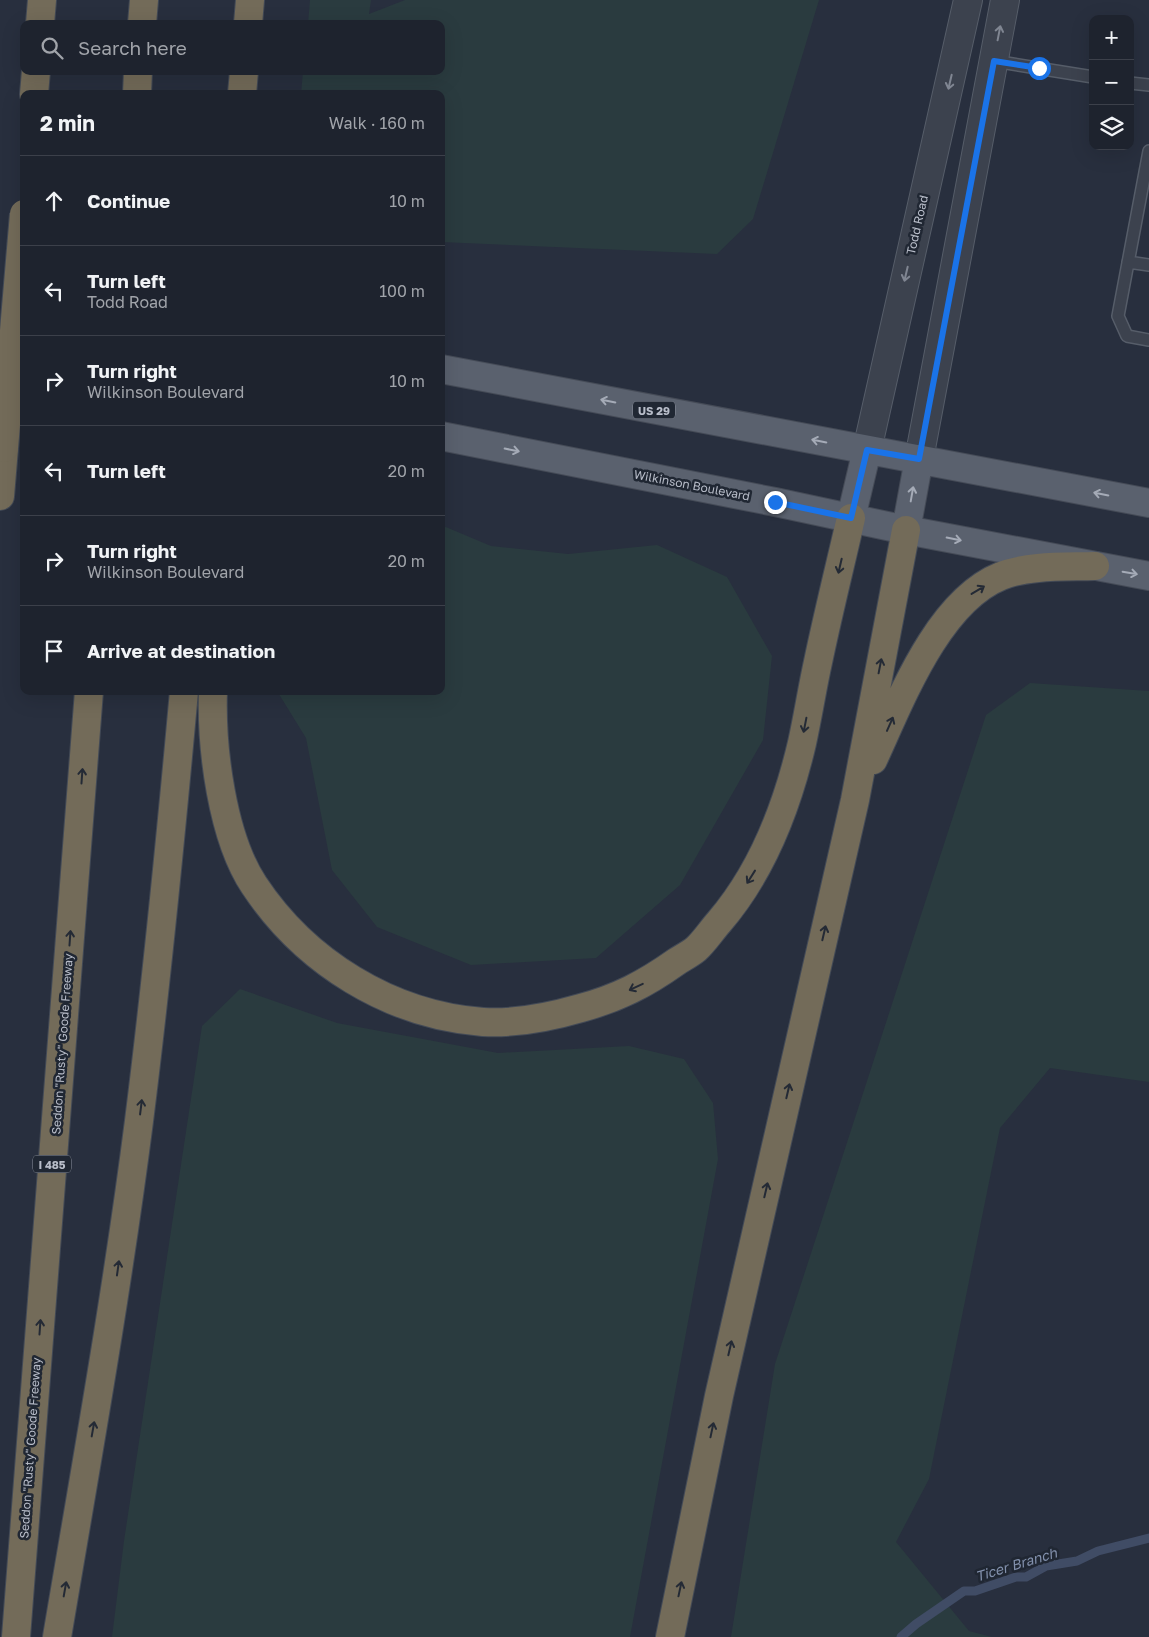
<!DOCTYPE html>
<meta charset="utf-8">
<style>
:root{--surface:#1e232e;--page:#2b2f3a;--text:#f1f3f6;--muted:#a1a4aa;--line:#3c404a}
body{margin:0;font-family:"Golos Text",sans-serif;background:var(--page);color:var(--text)}
.controls{position:absolute;right:15px;top:15px;display:grid;overflow:hidden;border-radius:10px;box-shadow:0 5px 20px #0002}
.controls button{width:45px;height:45px;display:grid;place-items:center;padding:0;border:0;border-bottom:1px solid var(--line);background:var(--surface);color:var(--text);font:25px sans-serif}
.stop{position:absolute;width:15px;height:15px;margin:-11px;border:4px solid #1a73e8;border-radius:50%;background:#fff}
.stop.end{background:#1a73e8;border-color:#fff;box-shadow:0 1px 5px #0008}
.list{margin:0;padding:0;list-style:none}
h2{display:flex;justify-content:space-between;align-items:center;height:65px;margin:0;padding:0 20px;font-size:21px}
h2 small{font-size:16px;font-weight:400;color:var(--muted)}
.list li{display:grid;grid-template-columns:32px 1fr auto;gap:15px;align-items:center;box-sizing:border-box;height:90px;padding:0 20px;border-top:1px solid var(--line)}
.list b{display:block;font-size:19px;white-space:nowrap}
.list p{margin:0;font-size:16px;white-space:nowrap;color:var(--muted)}
.list em{font-size:16px;font-style:normal;color:var(--muted)}
.icon{flex:none;width:28px;height:28px;fill:none;stroke:currentColor;stroke-width:2;stroke-linecap:round;stroke-linejoin:round}
.map{position:relative;flex:none;width:1149px;height:1637px;overflow:hidden}
.search{position:absolute;background:var(--surface);box-shadow:0 5px 20px #0002;left:20px;top:20px;width:425px;height:55px;display:flex;align-items:center;gap:12px;box-sizing:border-box;padding:0 18px;border-radius:10px;color:var(--muted);font-size:19px}
.panel{position:absolute;background:var(--surface);box-shadow:0 5px 20px #0002;left:20px;top:90px;width:425px;height:605px;border-radius:10px}
.map>svg:first-child{display:block}
.green{fill:#2a3b3f}
.lines{fill:none;stroke-linecap:round;stroke-linejoin:round}
.stream{stroke:#404c65;stroke-width:9}
.service-casing{stroke:#565d69;stroke-width:14}
.tertiary-casing{stroke:#565d69;stroke-width:30}
.primary-casing{stroke:#454b57;stroke-width:30}
.motorway-casing{stroke:#434a56;stroke-width:30}
.service{stroke:#3c424e;stroke-width:11}
.tertiary{stroke:#3c424e;stroke-width:28}
.primary{stroke:#5a616e;stroke-width:28}
.motorway{stroke:#736b59;stroke-width:28}
.motorway-bridge-casing{stroke:#434a56;stroke-width:30;stroke-linecap:butt}
.motorway-bridge{stroke:#736b59;stroke-width:28}
.oneway{stroke:#808692}
.oneway2{stroke:#a5abb7}
.oneway3{stroke:#242a35}
.route{stroke:#1a73e8;stroke-width:6}
.labels{text-anchor:middle;dominant-baseline:central;stroke-width:5;stroke-linejoin:round;paint-order:stroke}
.shield{fill:#202733;stroke:#8a909c;stroke-width:1}
.shield-label{font-size:11px;font-weight:bold;fill:#b8bdc9}
.street-label{font-size:12px;fill:#b8bdc9;stroke:#202733}
.water-label{font-size:14px;font-style:italic;fill:#8391ad;stroke:#202733}
</style>
<div class="map">
<svg width="1149" height="1637" viewBox="0 0 1149 1637">
<rect width="100%" height="100%" fill="#282f3e"/>
<!-- green -->
<path class="green" d="M310,0H371L369,14L405,0H819L753,219L717,254L441,242V94H301L303,71H441V24H308Z
M441,525L491,546L568,554L657,545L727,577L772,656L763,740L680,885L596,958L471,965L377,927L332,870L306,738L277,691H441Z
M1030,683L1149,691V1082L1050,1068L1000,1128L929,1479L896,1542L969,1631L992,1637H731L775,1364L986,715Z
M240,989L337,1023L498,1053L629,1046L684,1059L713,1103L718,1159L630,1637H112L124,1541L202,1026Z"/>
<g class="lines">
<!-- stream -->
<path class="stream" d="M901,1637L916,1624L964,1591H975L1016,1577H1026L1046,1566L1077,1561L1098,1551L1149,1538"/>
<!-- service casing -->
<g class="service-casing">
<path id="service" d="M994,61L1093,77
M1130,83L1149,85
M1149,151L1118,316L1127,336L1149,340
M1128,262L1149,265"/>
</g>
<!-- tertiary casing -->
<g class="tertiary-casing">
<path id="tertiary" d="M867,450L968,0
M919,459L1005,0"/>
</g>
<!-- primary casing -->
<g class="primary-casing">
<path id="primary" d="M441,369L1149,503
M441,436L775,502L906,530L1149,576
M851,518L867,450
M906,530L919,459"/>
</g>
<!-- motorway casing -->
<g class="motorway-casing">
<path id="motorway" d="M40,24L42,0
M142,24L144,0
M248,24L250,0
M34,94L36,71
M137,94L138,71
M242,94L244,71
M0,496L4,448
M213,691C211,748 222,837 254,885C305,962 390,1015 483,1022C516,1024 550,1017 581,1008C618,998 645,984 676,962C682,958 690,954 696,949C704,942 711,931 719,922C762,872 787,807 802,743C808,716 812,689 818,662C828,614 840,566 851,518
M873,760C900,702 937,602 1001,576C1029,565 1065,567 1095,566
M16,1637L89,691
M57,1637C86,1465 117,1293 139,1121C157,978 171,835 184,691
M670,1637L719,1396L855,800L906,530"/>
</g>
<!-- service -->
<use href="#service" class="service"/>
<!-- tertiary -->
<use href="#tertiary" class="tertiary"/>
<!-- primary -->
<use href="#primary" class="primary"/>
<!-- motorway -->
<use href="#motorway" class="motorway"/>
<!-- motorway-bridge casing -->
<g class="motorway-bridge-casing">
<path id="motorway-bridge" d="M4,448L24,214"/>
</g>
<!-- motorway-bridge -->
<use href="#motorway-bridge" class="motorway-bridge"/>
</g>
<!-- one-way arrows -->
<defs><path id="oneway-shaft" d="M-6 0H5M1.5-3L5.5 0L1.5 3" fill="none" stroke-width="1.6" stroke-linecap="round" stroke-linejoin="round" transform="scale(1.25)"/></defs>
<g class="oneway">
<use href="#oneway-shaft" transform="translate(999 33) rotate(-79)"/>
<use href="#oneway-shaft" transform="translate(950 82) rotate(103)"/>
<use href="#oneway-shaft" transform="translate(906 274) rotate(103)"/>
</g>
<g class="oneway2">
<use href="#oneway-shaft" transform="translate(608 401) rotate(-169)"/>
<use href="#oneway-shaft" transform="translate(819 441) rotate(-169)"/>
<use href="#oneway-shaft" transform="translate(512 450) rotate(11)"/>
<use href="#oneway-shaft" transform="translate(912 494) rotate(-80)"/>
<use href="#oneway-shaft" transform="translate(1101 494) rotate(-169)"/>
<use href="#oneway-shaft" transform="translate(954 539) rotate(11)"/>
<use href="#oneway-shaft" transform="translate(1130 573) rotate(10)"/>
</g>
<g class="oneway3">
<use href="#oneway-shaft" transform="translate(840 566) rotate(103)"/>
<use href="#oneway-shaft" transform="translate(978 590) rotate(-31)"/>
<use href="#oneway-shaft" transform="translate(880 666) rotate(-79)"/>
<use href="#oneway-shaft" transform="translate(890 724) rotate(-66)"/>
<use href="#oneway-shaft" transform="translate(805 725) rotate(101)"/>
<use href="#oneway-shaft" transform="translate(82 776) rotate(-86)"/>
<use href="#oneway-shaft" transform="translate(751 877) rotate(122)"/>
<use href="#oneway-shaft" transform="translate(824 933) rotate(-77)"/>
<use href="#oneway-shaft" transform="translate(70 938) rotate(-86)"/>
<use href="#oneway-shaft" transform="translate(636 987) rotate(155)"/>
<use href="#oneway-shaft" transform="translate(788 1091) rotate(-77)"/>
<use href="#oneway-shaft" transform="translate(141 1107) rotate(-83)"/>
<use href="#oneway-shaft" transform="translate(766 1190) rotate(-77)"/>
<use href="#oneway-shaft" transform="translate(118 1268) rotate(-82)"/>
<use href="#oneway-shaft" transform="translate(40 1327) rotate(-86)"/>
<use href="#oneway-shaft" transform="translate(730 1348) rotate(-77)"/>
<use href="#oneway-shaft" transform="translate(93 1429) rotate(-80)"/>
<use href="#oneway-shaft" transform="translate(712 1430) rotate(-78)"/>
<use href="#oneway-shaft" transform="translate(65 1589) rotate(-80)"/>
<use href="#oneway-shaft" transform="translate(680 1589) rotate(-78)"/>
</g>
<g class="lines">
<!-- route -->
<path class="route" d="M775,502L851,518L867,450L919,459L994,61L1039,68"/>
</g>
<g class="labels">
<!-- shield labels -->
<g class="shield">
<rect x="633" y="401.5" width="42" height="17" rx="4"/>
<rect x="33" y="1155.5" width="38" height="17" rx="4"/>
</g>
<g class="shield-label">
<text x="654" y="410">US 29</text>
<text x="52" y="1164">I 485</text>
</g>
<!-- street labels -->
<g class="street-label">
<text transform="translate(917 225) rotate(-77)">Todd Road</text>
<text transform="translate(692 485) rotate(11)">Wilkinson Boulevard</text>
<text transform="translate(62 1044) rotate(-86)">Seddon "Rusty" Goode Freeway</text>
<text transform="translate(30 1448) rotate(-86)">Seddon "Rusty" Goode Freeway</text>
</g>
<!-- water labels -->
<g class="water-label">
<text transform="translate(1016 1564) rotate(-17)">Ticer Branch</text>
</g>
</g>
</svg>
<div class="controls">
<button>+</button>
<button>−</button>
<button><svg class="icon" aria-label="layers" viewBox="0 0 24 24"><path d="M12 4l9 5-9 5-9-5zM3 14l9 5 9-5"/></svg></button>
</div>
<div class="stop" style="left:1039px;top:68px"></div>
<div class="stop end" style="left:775px;top:502px"></div>
<div class="search"><svg class="icon" aria-label="search" viewBox="0 0 24 24"><circle cx="10" cy="10" r="6"/><path d="M15 15l6 6"/></svg>Search here</div>
<section class="panel">
<h2>2 min<small>Walk · 160 m</small></h2>
<ul class="list">
<li><svg class="icon" aria-label="ahead" viewBox="0 0 24 24"><path d="M12 20V5M6 11l6-6 6 6"/></svg><div><b>Continue</b></div><em>10 m</em></li>
<li><svg class="icon" aria-label="left" viewBox="0 0 24 24"><path d="M17 20v-9H6M10 6l-5 5 5 5"/></svg><div><b>Turn left</b><p>Todd Road</p></div><em>100 m</em></li>
<li><svg class="icon" aria-label="right" viewBox="0 0 24 24"><path d="M7 20v-9h11M14 6l5 5-5 5"/></svg><div><b>Turn right</b><p>Wilkinson Boulevard</p></div><em>10 m</em></li>
<li><svg class="icon" aria-label="left" viewBox="0 0 24 24"><path d="M17 20v-9H6M10 6l-5 5 5 5"/></svg><div><b>Turn left</b></div><em>20 m</em></li>
<li><svg class="icon" aria-label="right" viewBox="0 0 24 24"><path d="M7 20v-9h11M14 6l5 5-5 5"/></svg><div><b>Turn right</b><p>Wilkinson Boulevard</p></div><em>20 m</em></li>
<li><svg class="icon" aria-label="arrive" viewBox="0 0 24 24"><path d="M6 21V4h12l-3 4 3 4H6"/></svg><div><b>Arrive at destination</b></div></li>
</ul>
</section>
</div>
